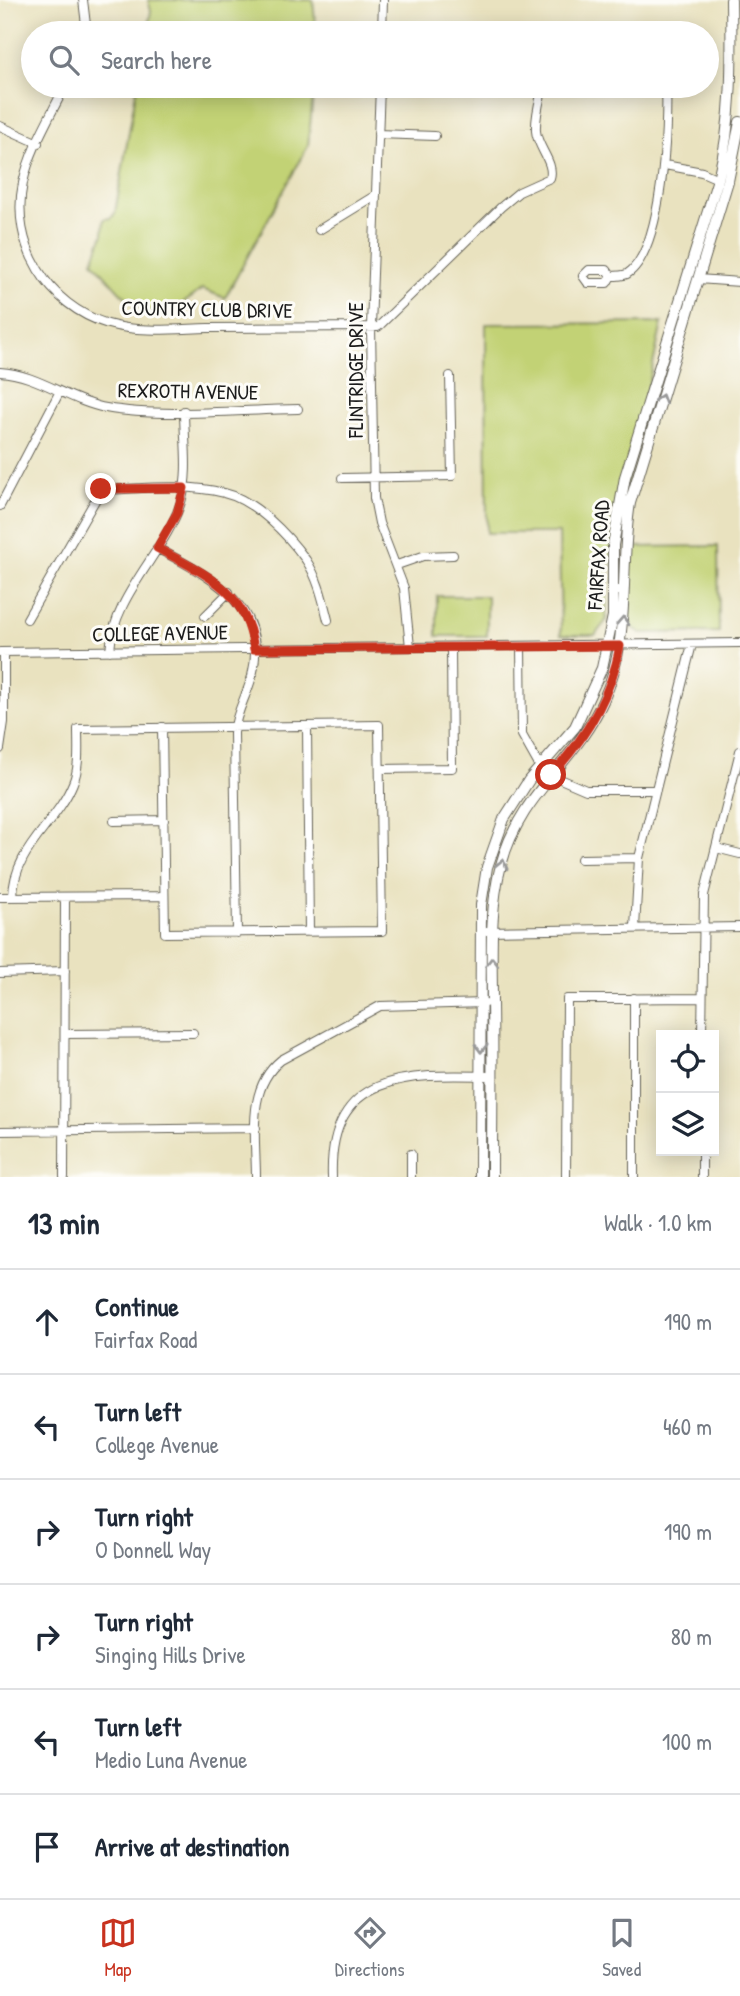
<!DOCTYPE html>
<meta charset="utf-8">
<style>
:root{--surface:#fff;--page:#f2f2f3;--text:#1f2937;--muted:#747a83;--line:#e0e1e3;--accent:#c8321e}
body{margin:0;font-family:"Patrick Hand",sans-serif;background:var(--page);color:var(--text)}
.controls{position:absolute;right:21px;bottom:21px;display:grid;overflow:hidden;border-radius:0px;box-shadow:0 4px 18px #0003}
.controls button{width:63px;height:63px;display:grid;place-items:center;padding:0;border:0;border-bottom:2px solid var(--line);background:var(--surface);color:var(--text);font:35px sans-serif}
.stop{position:absolute;width:21px;height:21px;margin:-16px;border:5px solid #c8321e;border-radius:50%;background:#fff}
.stop.end{background:#c8321e;border-color:#fff;box-shadow:0 2px 7px #0008}
.list{margin:0;padding:0;list-style:none}
h2{display:flex;justify-content:space-between;align-items:center;height:91px;margin:0;padding:0 28px;font-size:30px}
h2 small{font-size:23px;font-weight:400;color:var(--muted)}
.list li{display:grid;grid-template-columns:46px 1fr auto;gap:21px;align-items:center;box-sizing:border-box;height:105px;padding:0 28px;border-top:2px solid var(--line)}
.list b{display:block;font-size:26px;white-space:nowrap}
.list p{margin:0;font-size:23px;white-space:nowrap;color:var(--muted)}
.list em{font-size:23px;font-style:normal;color:var(--muted)}
.icon{flex:none;width:38px;height:38px;fill:none;stroke:currentColor;stroke-width:2;stroke-linecap:round;stroke-linejoin:round}
.map{position:relative;flex:none;width:740px;height:1177px;overflow:hidden}
.search{position:absolute;background:var(--surface);box-shadow:0 4px 18px #0003;left:21px;right:21px;top:21px;height:77px;display:flex;align-items:center;gap:18px;box-sizing:border-box;padding:0 24px;border-radius:38px;color:var(--muted);font-size:26px}
.sheet{height:721px;background:var(--surface)}
nav{display:flex;justify-content:space-around;align-items:center;box-sizing:border-box;height:98px;border-top:2px solid var(--line);background:var(--surface);font-size:19px;color:var(--muted)}
nav a{display:grid;justify-items:center;gap:4px}
nav .on{color:var(--accent)}
.map>svg:first-child{display:block}
.green{fill:#c2d275;stroke:#6f7748;stroke-width:2}
.lines{fill:none;stroke-linecap:round;stroke-linejoin:round}
.minor-casing{stroke:#646155;stroke-width:10}
.major-casing{stroke:#646155;stroke-width:12}
.minor{stroke:#fff;stroke-width:8}
.major{stroke:#fff;stroke-width:10}
.oneway{stroke:#999}
.route{stroke:#c8321e;stroke-width:9}
.labels{text-anchor:middle;dominant-baseline:central;stroke-width:6;stroke-linejoin:round;paint-order:stroke}
.street-label{font-size:21px;fill:#1c1c1c;stroke:#fdfcf7}
</style>
<div class="map">
<svg width="740" height="1177" viewBox="0 0 740 1177">
<rect width="100%" height="100%" fill="#fdfcf7"/>
<filter id="ink" filterUnits="userSpaceOnUse"><feTurbulence type="fractalNoise" baseFrequency=".0143" numOctaves="2"/><feDisplacementMap in="SourceGraphic" scale="14" xChannelSelector="R" yChannelSelector="G"/><feConvolveMatrix kernelMatrix="1 2 1 2 8 2 1 2 1" color-interpolation-filters="sRGB"/></filter>
<filter id="wash" filterUnits="userSpaceOnUse"><feTurbulence type="fractalNoise" baseFrequency=".00686" numOctaves="4" result="noise"/><feDisplacementMap in="SourceGraphic" scale="28" xChannelSelector="R" yChannelSelector="G"/><feGaussianBlur stdDeviation="1.57" result="paint"/><feColorMatrix in="noise" values="0 0 0 0 0 0 0 0 0 0 0 0 0 0 0 0 0 1.4 0 .05"/><feComposite in="paint" operator="in"/></filter>
<g filter="url(#wash)">
<rect width="100%" height="100%" fill="#e9e2bf"/>
<!-- green -->
<path class="green" d="M148,0H313L316,33H147L151,11Z
M137,86H314L308,146L225,298L202,289C150,335 128,302 93,261L103,234L104,219L111,218L115,213Z
M662,323L609,567L606,621L595,635H561L559,533H487L486,324Z
M718,546L719,632L641,633L629,625L630,547Z
M437,596H487V636H437Z"/>
</g>
<g filter="url(#ink)">
<g class="lines">
<!-- minor casing -->
<g class="minor-casing">
<path id="minor" d="M83,0L87,33
M382,33L383,0
M65,86C50,117 30,149 23,183C10,244 48,306 108,324C139,333 175,329 208,328C264,328 321,327 378,327L501,207L519,192L550,178C555,163 537,147 536,131C535,115 540,100 543,86
M380,86L371,327L374,498L379,523L404,588L410,647
M0,126L38,143
M378,134L435,136
M665,165L702,172L718,179
M319,230L376,195
M589,270H607L611,276L607,283H588L583,276Z
M611,276C616,276 622,276 627,274C663,251 668,125 666,86
M698,279L740,282
M0,372C37,374 69,401 106,408C160,418 241,410 298,409
M342,478L452,476L450,376
M0,506L59,393
M157,548C208,576 270,604 252,676C247,696 236,711 234,733L237,933
M397,565L423,556L453,555
M205,616L229,592
M27,619L101,490C141,489 185,483 224,493C255,500 288,535 306,560C318,578 323,600 328,620
M521,646L522,735L540,767
M110,651C113,595 165,553 181,502C190,474 184,439 184,411
M0,652L740,643
M307,726L309,932
M0,749L4,722V652
M380,769L452,768L451,647
M551,775L586,790H656
M114,821L164,820
M716,848L740,854
M581,859L639,858
M0,897L164,896
M13,897C13,849 56,825 73,783C80,767 78,747 78,729L379,725L382,931L165,933L162,727
M635,928L639,858L692,644
M487,931L740,927
M0,973L65,971
M65,1034L193,1033
M702,1035L704,895L740,751
M0,1131L256,1128
M411,1154V1177
M64,1177L65,897
M256,1177C256,1137 246,1088 281,1060L380,1006L485,1003
M332,1177C328,1070 411,1074 492,1076
M566,1177L567,999L702,998
M634,1177V998
M702,1177V1151"/>
</g>
<!-- major casing -->
<g class="major-casing">
<path id="major" d="M480,1177L481,905L487,867L504,819L529,780L575,727L602,668L613,616V545L625,477L718,179C733,119 732,61 731,0
M492,1177C492,1119 493,1061 492,1002C492,957 489,910 501,865C521,791 574,765 603,701C632,638 619,569 630,503L728,181L740,122"/>
</g>
<!-- minor -->
<use href="#minor" class="minor"/>
<!-- major -->
<use href="#major" class="major"/>
</g>
<!-- one-way arrows -->
<defs><path id="oneway-chevron" d="M-2-3.5L2.5 0L-2 3.5" fill="none" stroke-width="1.6" stroke-linecap="round" stroke-linejoin="round" transform="scale(1.75)"/></defs>
<g class="oneway">
<use href="#oneway-chevron" transform="translate(661 399) rotate(-73)"/>
<use href="#oneway-chevron" transform="translate(623 621) rotate(-87)"/>
<use href="#oneway-chevron" transform="translate(502 864) rotate(-76)"/>
<use href="#oneway-chevron" transform="translate(492 962) rotate(-90)"/>
<use href="#oneway-chevron" transform="translate(481 1048) rotate(90)"/>
</g>
</g>
<g class="lines" filter="url(#ink)">
<!-- route -->
<path class="route" d="M101,489L184,488L177,513L157,548C206,575 245,588 254,649L620,646C611,697 586,738 551,775"/>
</g>
<g class="labels">
<!-- street labels -->
<g class="street-label">
<text transform="translate(207 309) rotate(1)">COUNTRY CLUB DRIVE</text>
<text transform="translate(355 370) rotate(-90)">FLINTRIDGE DRIVE</text>
<text transform="translate(188 391) rotate(1)">REXROTH AVENUE</text>
<text transform="translate(598 555) rotate(-86)">FAIRFAX ROAD</text>
<text transform="translate(160 633) rotate(-1)">COLLEGE AVENUE</text>
</g>
</g>
</svg>
<div class="controls">
<button><svg class="icon" aria-label="locate" viewBox="0 0 24 24"><circle cx="12" cy="12" r="6"/><path d="M12 2v4M12 18v4M2 12h4M18 12h4"/></svg></button>
<button><svg class="icon" aria-label="layers" viewBox="0 0 24 24"><path d="M12 4l9 5-9 5-9-5zM3 14l9 5 9-5"/></svg></button>
</div>
<div class="stop" style="left:551px;top:775px"></div>
<div class="stop end" style="left:101px;top:489px"></div>
<div class="search"><svg class="icon" aria-label="search" viewBox="0 0 24 24"><circle cx="10" cy="10" r="6"/><path d="M15 15l6 6"/></svg>Search here</div>
</div>
<section class="sheet">
<h2>13 min<small>Walk · 1.0 km</small></h2>
<ul class="list">
<li><svg class="icon" aria-label="ahead" viewBox="0 0 24 24"><path d="M12 20V5M6 11l6-6 6 6"/></svg><div><b>Continue</b><p>Fairfax Road</p></div><em>190 m</em></li>
<li><svg class="icon" aria-label="left" viewBox="0 0 24 24"><path d="M17 20v-9H6M10 6l-5 5 5 5"/></svg><div><b>Turn left</b><p>College Avenue</p></div><em>460 m</em></li>
<li><svg class="icon" aria-label="right" viewBox="0 0 24 24"><path d="M7 20v-9h11M14 6l5 5-5 5"/></svg><div><b>Turn right</b><p>O Donnell Way</p></div><em>190 m</em></li>
<li><svg class="icon" aria-label="right" viewBox="0 0 24 24"><path d="M7 20v-9h11M14 6l5 5-5 5"/></svg><div><b>Turn right</b><p>Singing Hills Drive</p></div><em>80 m</em></li>
<li><svg class="icon" aria-label="left" viewBox="0 0 24 24"><path d="M17 20v-9H6M10 6l-5 5 5 5"/></svg><div><b>Turn left</b><p>Medio Luna Avenue</p></div><em>100 m</em></li>
<li><svg class="icon" aria-label="arrive" viewBox="0 0 24 24"><path d="M6 21V4h12l-3 4 3 4H6"/></svg><div><b>Arrive at destination</b></div></li>
</ul>
</section>
<nav>
<a class="on"><svg class="icon" aria-label="map" viewBox="0 0 24 24"><path d="M3 6l6-2 6 2 6-2v14l-6 2-6-2-6 2zM9 4v14M15 6v14"/></svg>Map</a>
<a><svg class="icon" aria-label="directions" viewBox="0 0 24 24"><path d="M12 3l9 9-9 9-9-9zM9 14v-3h6M13 9l2 2-2 2"/></svg>Directions</a>
<a><svg class="icon" aria-label="saved" viewBox="0 0 24 24"><path d="M7 4h10v16l-5-4-5 4z"/></svg>Saved</a>
</nav>
